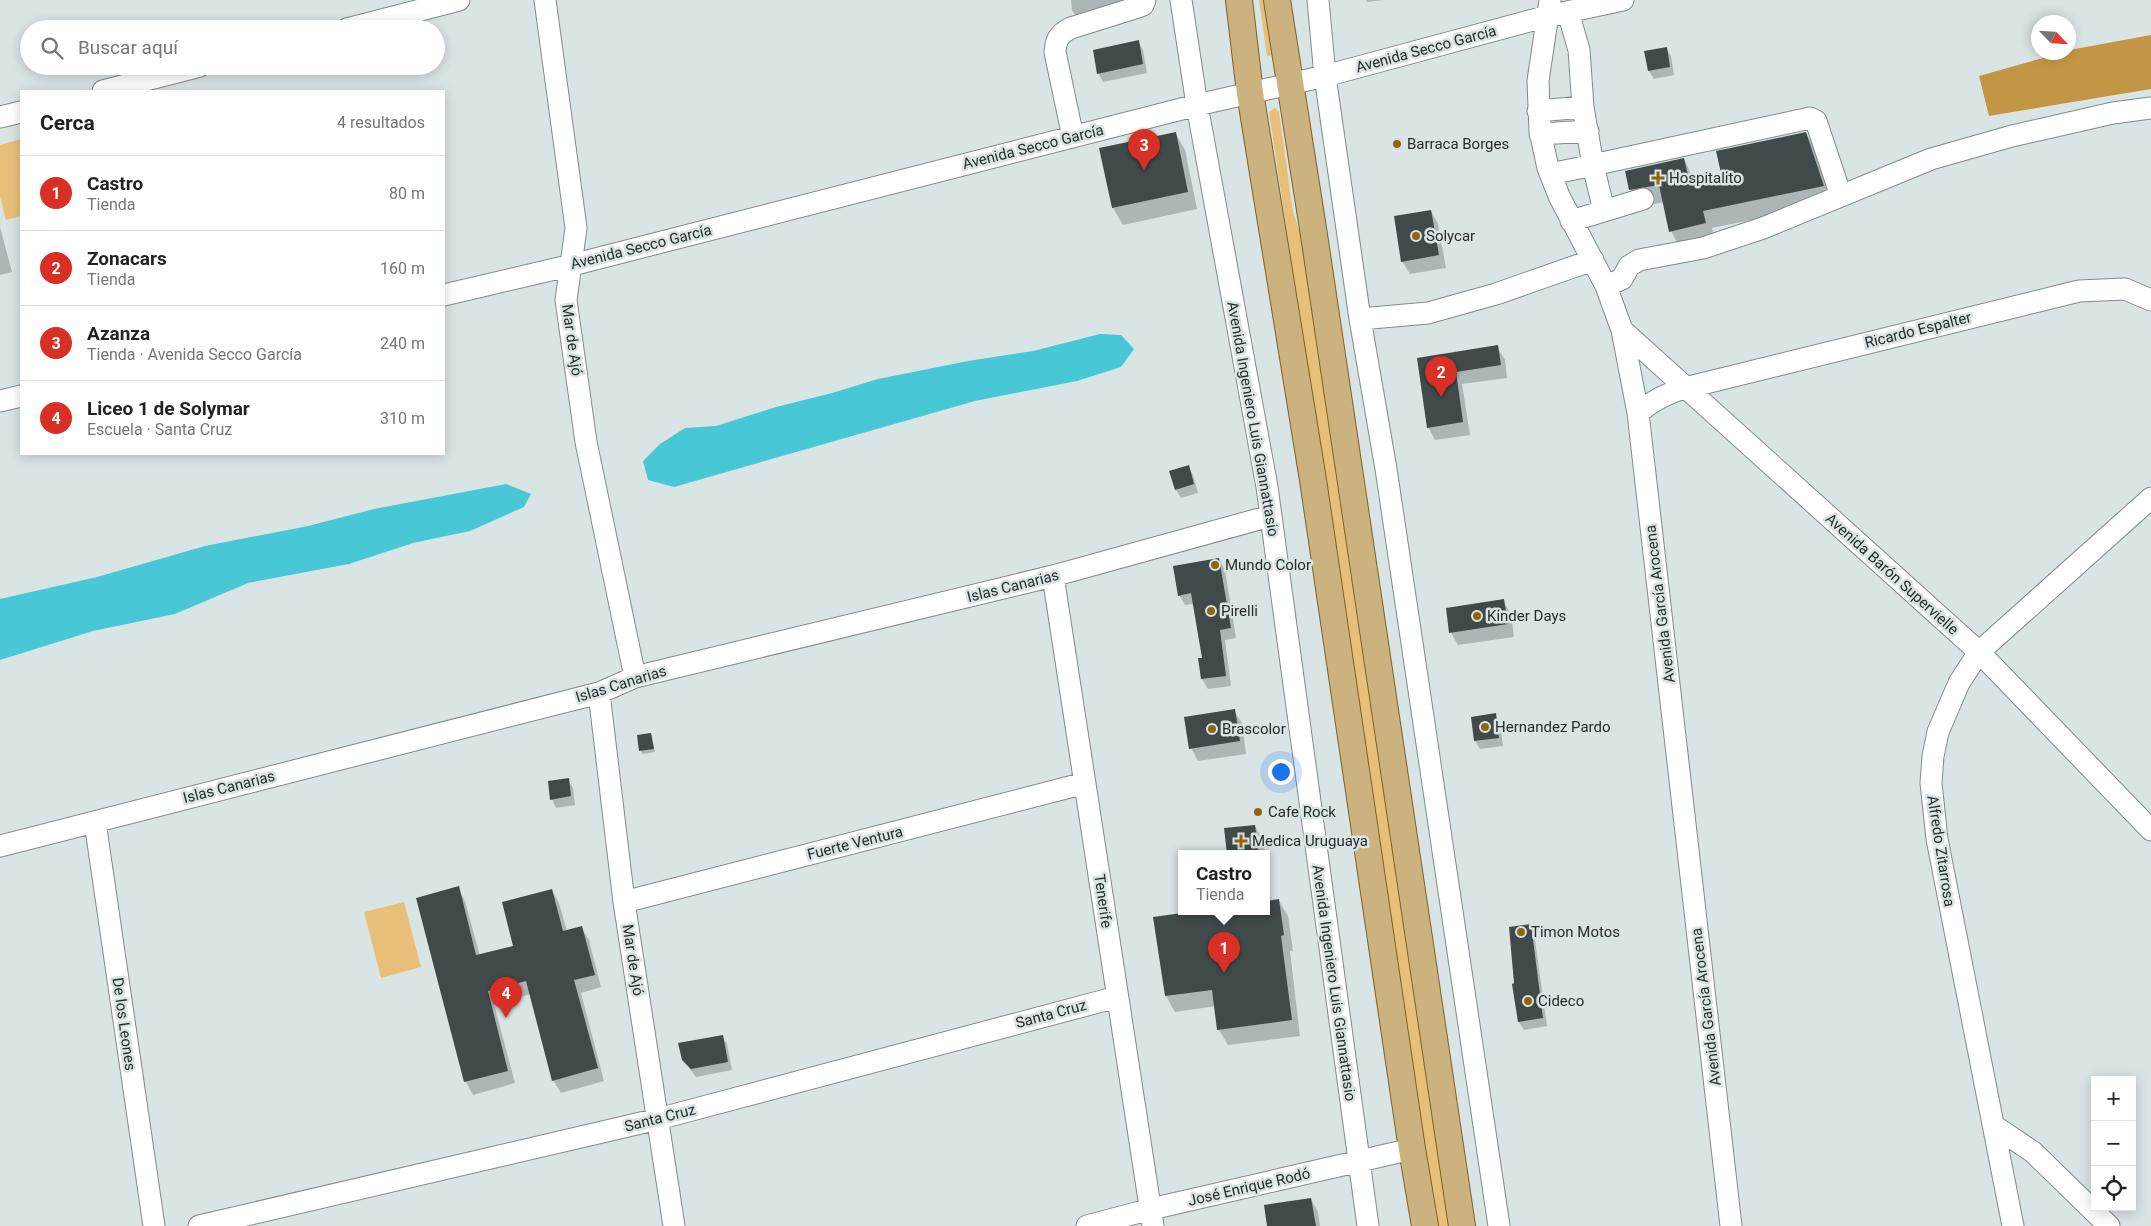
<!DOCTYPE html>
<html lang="es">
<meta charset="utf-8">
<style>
:root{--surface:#fff;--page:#f2f2f2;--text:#222;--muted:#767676;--line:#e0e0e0;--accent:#d93025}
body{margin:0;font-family:Roboto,sans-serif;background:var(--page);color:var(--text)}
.controls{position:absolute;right:15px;bottom:15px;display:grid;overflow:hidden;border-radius:0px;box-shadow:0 2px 12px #0003}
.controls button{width:45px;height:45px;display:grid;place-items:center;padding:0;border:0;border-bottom:1px solid var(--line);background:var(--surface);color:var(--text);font:25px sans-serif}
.compass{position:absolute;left:2031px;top:15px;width:45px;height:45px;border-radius:50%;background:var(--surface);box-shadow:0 2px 12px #0003;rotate:115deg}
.you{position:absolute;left:1280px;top:771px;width:18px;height:18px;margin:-12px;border:4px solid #fff;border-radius:50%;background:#1a73e8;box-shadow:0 0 0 8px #1a73e833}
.badge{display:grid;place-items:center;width:32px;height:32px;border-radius:50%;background:var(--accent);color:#fff;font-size:16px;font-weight:700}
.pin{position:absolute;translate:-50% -41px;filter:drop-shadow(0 1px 2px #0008)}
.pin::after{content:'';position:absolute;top:26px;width:18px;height:15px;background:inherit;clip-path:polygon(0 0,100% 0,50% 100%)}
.popup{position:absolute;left:1178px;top:850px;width:92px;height:65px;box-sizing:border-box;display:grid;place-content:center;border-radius:0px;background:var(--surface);filter:drop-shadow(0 1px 4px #0005);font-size:16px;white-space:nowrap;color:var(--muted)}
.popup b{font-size:19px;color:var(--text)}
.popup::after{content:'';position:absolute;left:50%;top:100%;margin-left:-10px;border:10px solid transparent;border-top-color:var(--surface)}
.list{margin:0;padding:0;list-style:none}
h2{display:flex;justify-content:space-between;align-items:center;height:65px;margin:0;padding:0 20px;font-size:21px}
h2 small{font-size:16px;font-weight:400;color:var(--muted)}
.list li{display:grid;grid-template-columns:32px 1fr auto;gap:15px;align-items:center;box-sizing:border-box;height:75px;padding:0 20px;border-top:1px solid var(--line)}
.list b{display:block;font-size:19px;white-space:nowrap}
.list p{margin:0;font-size:16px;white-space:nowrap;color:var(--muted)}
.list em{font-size:16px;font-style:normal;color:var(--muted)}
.icon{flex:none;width:28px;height:28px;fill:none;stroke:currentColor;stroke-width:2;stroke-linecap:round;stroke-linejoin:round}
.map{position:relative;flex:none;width:2151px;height:1226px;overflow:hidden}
.search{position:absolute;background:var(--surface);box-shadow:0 2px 12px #0003;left:20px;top:20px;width:425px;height:55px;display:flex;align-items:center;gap:12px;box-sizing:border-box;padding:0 18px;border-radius:28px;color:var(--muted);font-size:19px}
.panel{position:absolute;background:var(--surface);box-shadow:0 2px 12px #0003;left:20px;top:90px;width:425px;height:365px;border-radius:0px}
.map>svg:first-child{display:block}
.green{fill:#e8bf79}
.forest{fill:#c29645}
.water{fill:#48c8d6}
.shadow{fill:#0003}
.building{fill:#414a4b}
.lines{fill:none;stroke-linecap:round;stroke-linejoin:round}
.minor-casing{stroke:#818b8c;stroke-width:23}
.major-casing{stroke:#7c6129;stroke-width:28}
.minor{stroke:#fff;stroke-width:21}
.major{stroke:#ccb27e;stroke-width:26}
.poi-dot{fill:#8f660d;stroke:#d9e4e5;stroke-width:2}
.labels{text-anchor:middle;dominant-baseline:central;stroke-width:5;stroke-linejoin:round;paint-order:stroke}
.street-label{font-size:15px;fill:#282c2c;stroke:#d9e4e5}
.poi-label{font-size:15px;fill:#282c2c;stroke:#d9e4e5;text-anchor:start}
</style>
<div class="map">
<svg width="2151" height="1226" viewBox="0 0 2151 1226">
<rect width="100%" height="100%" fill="#d9e4e5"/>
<!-- green -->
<path class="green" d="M1259,0H1266L1274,55L1267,56Z
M1275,108L1279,112L1293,212L1306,250L1451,1226H1435L1269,112Z
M21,139V216L6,220L0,197V145Z
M404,902L421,967L381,978L364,912Z"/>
<!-- forest -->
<path class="forest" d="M2151,35V89L1989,116L1979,76L2075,49Z"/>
<!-- water -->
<path class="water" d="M1100,334L1121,335L1134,349L1121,367L1077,381L975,401L674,487L648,480L643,461L660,444L685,428L716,426L776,407L832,393L878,379L968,361L1033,351Z
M506,484L531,494L524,507L470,531L413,543L349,564L248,583L175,614L93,631L0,660V599L97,577L205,546L308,526L374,509Z"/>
<!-- shadow -->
<path class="shadow" d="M1071,0H1146L1082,26L1072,10Z
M1366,0H1384L1367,2Z
M1138,42L1143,50L1147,73L1103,82L1099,74L1095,51Z
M1666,48L1671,56L1674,75L1654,79L1649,71L1645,52Z
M1175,133L1185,150L1197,209L1123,225L1113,208L1101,149Z
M1806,133L1816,150L1833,203L1712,228L1715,241L1680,248L1671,231L1664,202L1640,207L1631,190L1684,159L1694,180L1722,174Z
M1431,211L1438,224L1446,268L1410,274L1402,261Z
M0,227L12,272L0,275Z
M1497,347L1505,360L1507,378L1462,384L1470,435L1435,440L1428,427L1418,359Z
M1188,466L1193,475L1198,493L1181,498L1176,490Z
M1219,559L1225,570L1236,638L1225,640L1231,686L1208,689L1202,679L1204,659L1194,604L1185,605L1179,595Z
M1503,601L1511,614L1514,637L1458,645L1451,633Z
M1234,711L1242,723L1246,754L1198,761L1191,748Z
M1495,715L1500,723L1503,746L1480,749L1475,741L1472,718Z
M651,734L655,752L643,754L640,750Z
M568,780L573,788L575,805L556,808L552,799Z
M1255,826L1264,842L1265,854H1228L1225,830Z
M1266,865L1271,902L1279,901L1288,916L1293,951H1290L1300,1036L1228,1045L1219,1030L1216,1006L1175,1012L1166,996L1154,918L1198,912H1266Z
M458,888L465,901L480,956L514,946L552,890L559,903L567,931L581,927L589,940L601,987L581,993L604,1081L561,1093L553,1080L531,994L494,1004L515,1083L473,1095L466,1082L418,899Z
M1530,925L1534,933L1547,1026L1524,1030L1519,1022L1513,985H1515Z
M722,1036L727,1044L732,1070L696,1077L683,1060Z
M1311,1199L1318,1212L1320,1226H1269Z"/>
<!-- building -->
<path class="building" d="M1139,40L1143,64L1097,74L1093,50Z
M1667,47L1670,67L1648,71L1644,51Z
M1176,132L1188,192L1112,208L1099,148Z
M1806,132L1824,186L1703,211L1706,223L1669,232L1659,185L1629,190L1625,171L1684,158L1689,180L1721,173L1716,151Z
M1431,210L1439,255L1401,262L1394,216Z
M1498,345L1501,365L1456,372L1463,422L1427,428L1417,358Z
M1189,465L1194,484L1175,490L1169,471Z
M1219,558L1231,628L1220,630L1226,676L1201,679L1198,658H1202L1191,593L1178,596L1173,566Z
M1504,599L1508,624L1449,633L1446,608Z
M1235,709L1240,741L1189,749L1184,717Z
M1496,713L1499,738L1474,741L1471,717Z
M651,733L654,749L639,751L637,735Z
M569,778L571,796L550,800L548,781Z
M1255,825L1259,854H1227L1224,828Z
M459,886L476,955L513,946L502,902L552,889L563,931L582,926L595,975L574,980L598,1068L552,1081L526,981L488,991L508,1071L464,1082L416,898Z
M1279,899L1284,935L1281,936L1292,1020L1217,1030L1212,990L1165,996L1153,917L1189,912H1266V901Z
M1531,924L1543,1018L1518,1022L1512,984L1514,983L1509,927Z
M723,1035L728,1062L691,1069L682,1060L678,1043Z
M1311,1198L1316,1226H1267L1264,1205Z"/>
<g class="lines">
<!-- minor casing -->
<g class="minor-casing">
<path id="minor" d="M545,0L576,228L566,300L586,442L635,677
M1181,0L1197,105L1267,487L1368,1226
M1318,0L1325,76L1360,319L1386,469L1499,1226
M1550,0L1538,81L1540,131L1548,168L1559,196L1606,286L1622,330L1638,413L1731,1226
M1568,12L1579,50L1583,107L1593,165L1604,211
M347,29L459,0
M103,91L200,66
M1538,111L1583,107
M0,117L21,112
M1540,134L1588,131
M1073,137L1055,52C1056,39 1059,34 1071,28L1138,7L1143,5L1145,0
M1551,174L1810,118L1816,121L1841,196
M1571,221L1643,199
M1606,286L1622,279L1629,266L1639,260L1703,248L1763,228L1931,159L2012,136L2113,113L2151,108
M444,295L572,265L1197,105L1325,76L1548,16L1623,0
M1360,319L1428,313L1496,294L1593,260
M1622,330L1979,652L2151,830
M0,401L21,396
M1638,413C1653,400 1667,393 1685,388L2079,291L2125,289L2151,300
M1053,576L1153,1226
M599,693L624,902L674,1226
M95,822L154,1226
M0,846L599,693L635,677L1053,576L1270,516
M624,902L1085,783
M1993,1125L2033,1152L2109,1226
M199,1226L658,1119L1117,997
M1087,1226L1151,1209L1412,1149
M2013,1226L1937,839L1931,783L1933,756L1938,732L1959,683L1979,652L2151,498"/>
</g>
<!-- major casing -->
<g class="major-casing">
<path id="major" d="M1239,0L1250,93L1313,480L1412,1149L1425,1226
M1277,0L1314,235L1462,1226"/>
</g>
<!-- minor -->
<use href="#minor" class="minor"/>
<!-- major -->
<use href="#major" class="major"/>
</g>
<!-- markers -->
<g class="poi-dot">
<circle cx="1397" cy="144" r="5"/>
<path d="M1655.5 170.5h5v5h5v5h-5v5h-5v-5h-5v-5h5z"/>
<circle cx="1416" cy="236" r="5"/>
<circle cx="1215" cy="565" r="5"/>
<circle cx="1211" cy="611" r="5"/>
<circle cx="1477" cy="616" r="5"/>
<circle cx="1485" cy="727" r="5"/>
<circle cx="1212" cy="729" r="5"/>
<circle cx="1258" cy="812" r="5"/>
<path d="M1238.5 833.5h5v5h5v5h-5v5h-5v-5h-5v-5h5z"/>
<circle cx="1521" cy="932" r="5"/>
<circle cx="1528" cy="1001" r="5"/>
</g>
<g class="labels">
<!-- street labels -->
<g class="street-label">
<text transform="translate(1426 49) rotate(-15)">Avenida Secco García</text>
<text transform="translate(1033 147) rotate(-14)">Avenida Secco García</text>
<text transform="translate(641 247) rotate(-14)">Avenida Secco García</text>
<text transform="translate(1918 330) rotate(-14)">Ricardo Espalter</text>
<text transform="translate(572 340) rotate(82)">Mar de Ajó</text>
<text transform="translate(1253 419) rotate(80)">Avenida Ingeniero Luis Giannattasio</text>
<text transform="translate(1892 574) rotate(42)">Avenida Barón Supervielle</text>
<text transform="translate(1013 586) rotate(-14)">Islas Canarias</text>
<text transform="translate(1660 604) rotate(-97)">Avenida García Arocena</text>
<text transform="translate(621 684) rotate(-17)">Islas Canarias</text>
<text transform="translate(229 787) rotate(-14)">Islas Canarias</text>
<text transform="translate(855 843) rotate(-14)">Fuerte Ventura</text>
<text transform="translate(1941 851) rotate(81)">Alfredo Zitarrosa</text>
<text transform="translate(1103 901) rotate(82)">Tenerife</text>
<text transform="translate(633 960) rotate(81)">Mar de Ajó</text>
<text transform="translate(1334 983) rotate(82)">Avenida Ingeniero Luis Giannattasio</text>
<text transform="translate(1706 1007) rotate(-97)">Avenida García Arocena</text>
<text transform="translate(1051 1014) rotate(-15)">Santa Cruz</text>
<text transform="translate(124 1024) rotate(82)">De los Leones</text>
<text transform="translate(660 1118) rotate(-14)">Santa Cruz</text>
<text transform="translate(1249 1187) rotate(-13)">José Enrique Rodó</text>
</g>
<!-- poi labels -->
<g class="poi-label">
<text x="1407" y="144">Barraca Borges</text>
<text x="1669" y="178">Hospitalito</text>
<text x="1426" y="236">Solycar</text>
<text x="1225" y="565">Mundo Color</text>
<text x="1221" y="611">Pirelli</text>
<text x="1487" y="616">Kinder Days</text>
<text x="1495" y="727">Hernandez Pardo</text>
<text x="1222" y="729">Brascolor</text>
<text x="1268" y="812">Cafe Rock</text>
<text x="1252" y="841">Medica Uruguaya</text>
<text x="1531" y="932">Timon Motos</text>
<text x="1538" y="1001">Cideco</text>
</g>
</g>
</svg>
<div class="controls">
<button>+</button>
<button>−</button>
<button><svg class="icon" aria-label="locate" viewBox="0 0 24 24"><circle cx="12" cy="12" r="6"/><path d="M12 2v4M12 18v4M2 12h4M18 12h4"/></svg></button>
</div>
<svg class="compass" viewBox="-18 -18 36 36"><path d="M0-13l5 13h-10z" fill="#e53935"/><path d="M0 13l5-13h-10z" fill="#767676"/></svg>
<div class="you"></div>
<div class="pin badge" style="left:1224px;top:973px">1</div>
<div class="popup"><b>Castro</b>Tienda</div>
<div class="pin badge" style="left:1441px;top:397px">2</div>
<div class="pin badge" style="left:1144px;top:170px">3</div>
<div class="pin badge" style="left:506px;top:1018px">4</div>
<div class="search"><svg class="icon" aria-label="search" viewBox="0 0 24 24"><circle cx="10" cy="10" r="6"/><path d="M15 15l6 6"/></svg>Buscar aquí</div>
<section class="panel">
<h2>Cerca<small>4 resultados</small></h2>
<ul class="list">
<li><span class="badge">1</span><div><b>Castro</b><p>Tienda</p></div><em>80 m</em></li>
<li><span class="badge">2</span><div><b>Zonacars</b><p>Tienda</p></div><em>160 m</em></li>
<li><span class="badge">3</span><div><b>Azanza</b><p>Tienda · Avenida Secco García</p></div><em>240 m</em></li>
<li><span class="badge">4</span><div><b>Liceo 1 de Solymar</b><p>Escuela · Santa Cruz</p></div><em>310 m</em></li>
</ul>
</section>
</div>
